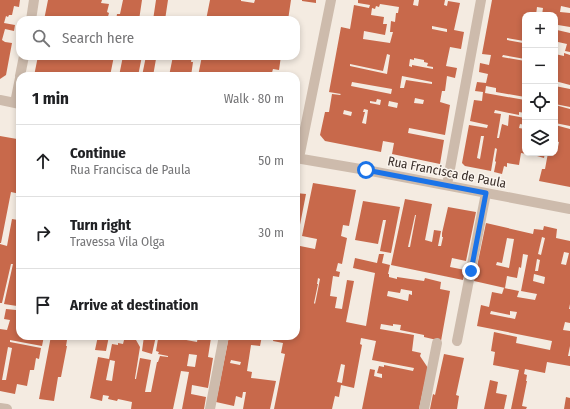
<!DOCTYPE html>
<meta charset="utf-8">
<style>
:root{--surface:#fff;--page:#f2f2f2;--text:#202124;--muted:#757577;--line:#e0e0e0}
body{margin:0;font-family:"Fira Sans Condensed",sans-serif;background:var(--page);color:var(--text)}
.controls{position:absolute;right:12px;top:12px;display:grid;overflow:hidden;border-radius:8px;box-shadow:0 2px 6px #0003}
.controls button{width:36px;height:36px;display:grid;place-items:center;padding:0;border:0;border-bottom:1px solid var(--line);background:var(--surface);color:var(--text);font:20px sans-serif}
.stop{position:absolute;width:12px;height:12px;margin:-9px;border:3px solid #1a73e8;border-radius:50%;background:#fff}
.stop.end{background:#1a73e8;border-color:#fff;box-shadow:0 1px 4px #0008}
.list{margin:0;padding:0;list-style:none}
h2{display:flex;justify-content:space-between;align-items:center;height:52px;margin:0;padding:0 16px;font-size:17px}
h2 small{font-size:13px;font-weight:400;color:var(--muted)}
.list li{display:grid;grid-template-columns:26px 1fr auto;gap:12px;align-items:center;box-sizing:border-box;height:72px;padding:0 16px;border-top:1px solid var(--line)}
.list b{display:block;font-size:15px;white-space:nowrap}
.list p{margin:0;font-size:13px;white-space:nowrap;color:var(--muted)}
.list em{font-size:13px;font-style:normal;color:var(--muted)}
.icon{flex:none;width:22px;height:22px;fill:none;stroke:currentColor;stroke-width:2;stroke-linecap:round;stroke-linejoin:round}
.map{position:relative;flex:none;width:570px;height:409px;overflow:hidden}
.search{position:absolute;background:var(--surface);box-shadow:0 2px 6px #0003;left:16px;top:16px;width:284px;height:44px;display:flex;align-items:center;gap:10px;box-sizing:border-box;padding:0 14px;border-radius:12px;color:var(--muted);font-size:15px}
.panel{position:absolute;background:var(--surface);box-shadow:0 2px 6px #0003;left:16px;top:72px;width:284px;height:268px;border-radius:12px}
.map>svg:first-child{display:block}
.building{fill:#c8694b;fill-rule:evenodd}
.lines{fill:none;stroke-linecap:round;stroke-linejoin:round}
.lane{stroke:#cdbbac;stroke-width:10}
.street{stroke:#cdbbac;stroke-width:10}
.route{stroke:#1a73e8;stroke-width:5}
.labels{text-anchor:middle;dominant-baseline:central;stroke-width:3;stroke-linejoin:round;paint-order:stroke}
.street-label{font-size:13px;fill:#3b302b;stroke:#fbf5ee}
</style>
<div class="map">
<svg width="570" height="409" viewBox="0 0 570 409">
<rect width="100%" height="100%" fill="#f4ebe1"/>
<!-- building -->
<path class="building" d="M0,0H20L19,7L14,6L12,15H9L8,17L6,16L4,23L15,25L14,31L5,29L2,40L5,42L12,43L6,75L0,79Z
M48,0H102L101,3L109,4L107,12L109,13L107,20H44Z
M123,0H142L139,20H116L117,14H120Z
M156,0H168L165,20H153Z
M210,0H241V1L254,3L255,0H291L288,20H206Z
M302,0H316V3L302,1Z
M358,0H414L413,5L418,6L419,0H445L444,5L447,6L448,1L460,3L454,30L464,32L461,49L450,47L446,66L457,68L455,78L447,76L445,91H442L440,102L450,105L445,135L409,128L408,133L444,140L440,164L392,154L394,143L383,141L381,152L325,141L320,135L325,112H329L332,94L340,95L341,94L329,92L341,27L350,29L354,5L369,8L370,5L358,3ZM380,4L399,7L398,13H396L395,22L391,21L390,32H393L390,43L363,39L364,31L385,35L387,24H383L384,17L371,15L372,8L375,9L376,6L379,7ZM432,26L447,29V32L432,29ZM387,54L390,55L387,74L350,66V64L383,71ZM414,58L424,60V62L428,63L427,66L433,67V69L412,65V67L409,66L410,59L414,60ZM402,76L432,82V84L406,80L404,88H400ZM352,82L392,89L391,94L351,86ZM415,98L424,100L423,104L414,103ZM377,99L381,100L380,105L370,103V101L376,102ZM389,101L398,103L397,108L388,106ZM364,109L368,110L366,124L362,123L365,112H363ZM344,110L352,112L351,116L343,114Z
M492,0H570V8L561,6L560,12L570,13V27L558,25L557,30L570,33V52L565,51L567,44L558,42L557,45H555V15H542L543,8L537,7L536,15H525V59L503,55L502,57L525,61V72L524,80H525V97L496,92V88L486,86L485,93L525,100V113L519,112V115L495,110L494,113L501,114L497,138H499L502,124L508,126L509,115L525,118V125L520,124L519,128L525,129L523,142H525V153H533L532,155L521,153L519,165L507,163V167L504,166L502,174L494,172L496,162L495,161L497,149L495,148L491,171L465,166L462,163L469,125L487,128L488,125L470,121L474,100L482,101L483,92L475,91L477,82L486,83L488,74L479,72L480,63L489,65L491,55L482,54ZM507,38L524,41L523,43L507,40ZM481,136H484L480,159L477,158Z
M564,53L570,55V85L555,81V54L564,56Z
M38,56H114L110,76H34Z
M123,56H142L138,76H119Z
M146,56H158V59H156L153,76H142Z
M173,56H192L191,62H193L191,76H169Z
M202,56H281L279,70L273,69L271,76H198Z
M555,86L570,89V107L555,104Z
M555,105L570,109V126L555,123Z
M555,125L570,129V187L539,181L542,169H545L548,153H555V147H558L559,142L555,141Z
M0,136L17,139V140L20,141V194L11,192L1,243H0Z
M537,153H545L544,158L537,156Z
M313,183L356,190L349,226L343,225L341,236L347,238L342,264L338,263L336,271L340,272L339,277L333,276L330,296L337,297L335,308L342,309L347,280L354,281L346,322L366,326L375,273L353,268L355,258L377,263L379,254H384L382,263L390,265L388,274H389V277L397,279V277L424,281L425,278L441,282L440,289L450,291L441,341L424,337V335L400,330L401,325L393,324V326L381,324L380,329L414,335L412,351L421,353L420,356L428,368L419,409H362L370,369L375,370L374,376L382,378V374L377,373L379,366L384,367V365L413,371L414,368L372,360L376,341L361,338L360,344L362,345L354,388L341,385L339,397L335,396L332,409H274L285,354L281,353L283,343L273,341L274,336H296V258H297L300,246L315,249L317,239L302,236ZM318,278L320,279L315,304L314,303L318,284H317ZM401,289L412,291V295L409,294L408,301L387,296L388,291L400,293ZM341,364L345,365L342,383L337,382Z
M296,193L306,194L297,240H296Z
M405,199L432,204L425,240L432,242L434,230L441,231L438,246H441L443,237H442V233L448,207L476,212L466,261L452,258L450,267L465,270L463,280L391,265ZM415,215H416L410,247H408Z
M363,201L400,207L391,253L380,251L386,220H383L378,244L355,240Z
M19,214H20V336H44L42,346L10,340V342L41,348L39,359L36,358L34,370H30L27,386L17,384L15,394L0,391V329L7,330L10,320L4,319L6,309L16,310L17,306L4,304L13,264H11L2,303H0V244L7,246L12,219L18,220ZM8,347L12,348L6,380H2Z
M486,223L533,234L534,229L543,230L544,226L557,229L556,238L570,241V304L569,309H570V323L565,322L563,330L570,331V346L568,356H570V366L547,362L545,373L525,369L524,374L527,375L526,381H527L522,406L527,407L526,409H511L519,370L493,365L495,352L491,351L494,332L517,337L516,343L550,350L552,341L477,326L481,305L489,307L492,292L502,294L504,288L519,291L517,297L535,300L537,294L521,291L528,255L523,254L521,268L519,267L517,278L507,276L505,288L474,281ZM542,237L545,238L541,255L538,254ZM507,238L514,239L509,268L496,265L497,262L502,263ZM564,252L569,253L566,265L561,264ZM537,259L540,260L538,271H535ZM534,274L545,277L544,284L533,281ZM491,311L510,315V311L517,312L515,319L490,314Z
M51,336H65L64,340H67L66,346H67L61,377H58L54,401L39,399Z
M98,336H109L106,351L95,350Z
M125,336H137L136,340L140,347L135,378V379H136L140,358L151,360L145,392H151L157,362H158L160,356L168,357V356L158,354L159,352L156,351L158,339H161V336H181V339L197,342L198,336H210V337L211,338L208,357L213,358L208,388L192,385L191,394L206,397L204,409H182L189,372L181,371L173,409H131L132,402L118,399L117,401L108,399L109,396L103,395L102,401L90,398L98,357L109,359L112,344L118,345V343L123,344ZM189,354L197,355L195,367L187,366ZM110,360L115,361L112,381L106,380Z
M144,336H156L152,354L142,351Z
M229,336L239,337L240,336H262L260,346L251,345L247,371L252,372L251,378L276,381L270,409H243L246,392H243L242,398L236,396L234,406L216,402ZM231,360L241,362L240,365L230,363Z
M444,354L464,358L456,395L459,396L457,409H430L433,394L435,395Z
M490,380L498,382L496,393L507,395L504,409H484Z
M566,397L570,398V409H564Z"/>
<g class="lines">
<!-- lane -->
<path class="lane" d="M210,409L224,336"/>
<!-- street -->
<path class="street" d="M31,20L34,0
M20,76L24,56
M0,100L20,104
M15,103L20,78
M296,158L366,170L570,209
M299,158L331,0
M447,185L481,0
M457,341L486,193
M0,408L7,409
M424,409L437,343"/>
</g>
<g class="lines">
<!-- route -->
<path class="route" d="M366,170L486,193L471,271"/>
</g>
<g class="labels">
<!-- street labels -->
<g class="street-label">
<text transform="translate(447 172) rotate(11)">Rua Francisca de Paula</text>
</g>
</g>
</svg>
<div class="controls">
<button>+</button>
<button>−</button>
<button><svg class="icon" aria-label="locate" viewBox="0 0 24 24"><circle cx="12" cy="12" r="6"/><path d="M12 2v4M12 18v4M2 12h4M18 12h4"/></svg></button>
<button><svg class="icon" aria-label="layers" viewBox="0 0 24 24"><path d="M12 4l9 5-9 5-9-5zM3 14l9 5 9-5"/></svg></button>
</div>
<div class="stop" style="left:366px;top:170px"></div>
<div class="stop end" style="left:471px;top:271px"></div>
<div class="search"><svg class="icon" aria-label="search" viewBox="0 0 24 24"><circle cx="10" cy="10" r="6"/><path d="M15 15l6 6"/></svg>Search here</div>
<section class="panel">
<h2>1 min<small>Walk · 80 m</small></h2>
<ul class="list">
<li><svg class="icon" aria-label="ahead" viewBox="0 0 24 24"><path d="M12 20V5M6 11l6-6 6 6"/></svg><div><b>Continue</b><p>Rua Francisca de Paula</p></div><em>50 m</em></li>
<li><svg class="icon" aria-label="right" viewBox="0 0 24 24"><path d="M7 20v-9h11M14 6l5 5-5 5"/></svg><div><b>Turn right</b><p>Travessa Vila Olga</p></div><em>30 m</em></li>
<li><svg class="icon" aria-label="arrive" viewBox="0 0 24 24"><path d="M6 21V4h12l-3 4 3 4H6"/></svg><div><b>Arrive at destination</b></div></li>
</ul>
</section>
</div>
